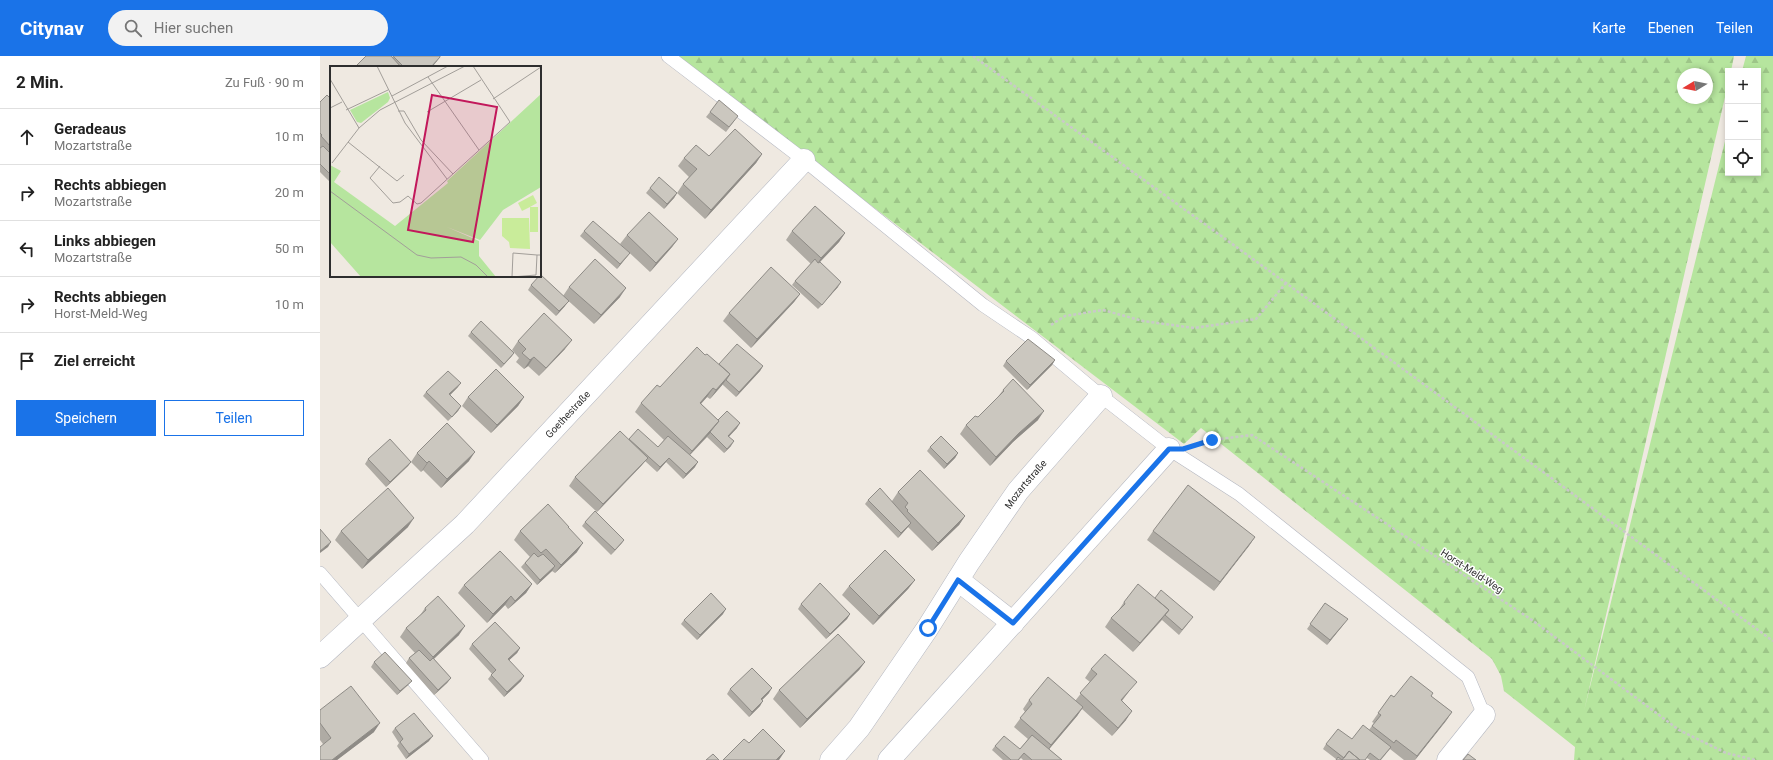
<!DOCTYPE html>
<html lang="de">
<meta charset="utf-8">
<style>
:root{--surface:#fff;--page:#f2f2f2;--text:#222;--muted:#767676;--line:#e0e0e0;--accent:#1a73e8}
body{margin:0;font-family:Roboto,sans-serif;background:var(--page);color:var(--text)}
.controls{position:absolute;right:12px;top:12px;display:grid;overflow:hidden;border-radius:0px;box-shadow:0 2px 6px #0003}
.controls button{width:36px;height:36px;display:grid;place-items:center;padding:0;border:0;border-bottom:1px solid var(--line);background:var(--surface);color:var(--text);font:20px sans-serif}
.compass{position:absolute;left:1357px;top:12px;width:36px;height:36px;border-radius:50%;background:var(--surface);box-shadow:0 2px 6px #0003;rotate:260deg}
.stop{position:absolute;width:12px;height:12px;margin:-9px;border:3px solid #1a73e8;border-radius:50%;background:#fff}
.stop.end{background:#1a73e8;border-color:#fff;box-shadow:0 1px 4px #0008}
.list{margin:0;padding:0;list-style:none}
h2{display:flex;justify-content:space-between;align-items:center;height:52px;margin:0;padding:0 16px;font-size:17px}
h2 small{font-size:13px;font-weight:400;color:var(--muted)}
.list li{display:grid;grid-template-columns:26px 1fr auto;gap:12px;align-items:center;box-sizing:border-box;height:56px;padding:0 16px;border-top:1px solid var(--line)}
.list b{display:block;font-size:15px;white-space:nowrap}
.list p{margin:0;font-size:13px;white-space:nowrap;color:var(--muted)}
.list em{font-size:13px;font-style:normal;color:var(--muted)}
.actions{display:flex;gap:8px;padding:12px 16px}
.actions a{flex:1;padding:9px 0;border:1px solid var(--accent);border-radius:0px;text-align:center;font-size:14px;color:var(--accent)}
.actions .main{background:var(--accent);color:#fff}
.icon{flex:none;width:22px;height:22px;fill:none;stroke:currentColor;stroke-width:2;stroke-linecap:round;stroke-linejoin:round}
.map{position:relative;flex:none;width:1453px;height:704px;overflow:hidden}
header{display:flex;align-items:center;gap:24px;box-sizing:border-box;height:56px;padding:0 20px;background:var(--accent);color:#fff}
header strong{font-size:19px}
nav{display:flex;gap:22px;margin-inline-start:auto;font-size:14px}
.search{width:280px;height:36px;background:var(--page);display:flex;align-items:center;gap:10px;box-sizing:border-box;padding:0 14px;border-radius:22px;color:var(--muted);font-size:15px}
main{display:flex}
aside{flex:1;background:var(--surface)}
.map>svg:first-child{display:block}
.forest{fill:url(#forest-firs);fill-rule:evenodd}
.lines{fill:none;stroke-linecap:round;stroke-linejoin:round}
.lane-casing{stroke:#b4b7c1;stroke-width:14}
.street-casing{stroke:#b4b7c1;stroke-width:23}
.path{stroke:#c9c9c9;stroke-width:2.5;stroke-dasharray:3 2;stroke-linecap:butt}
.lane{stroke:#fff;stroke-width:13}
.street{stroke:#fff;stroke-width:22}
.wall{fill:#afaba4}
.shaded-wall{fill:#8e8b86}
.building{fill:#cbc7bf;stroke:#8e8b86}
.route{stroke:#1a73e8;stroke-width:5}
.labels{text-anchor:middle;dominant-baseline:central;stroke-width:3;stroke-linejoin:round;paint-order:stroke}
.street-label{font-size:10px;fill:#2e2e2e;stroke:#fff}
.inset-road{fill:none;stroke:#a29e99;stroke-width:1}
.view{fill:#c2185b;fill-opacity:0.15;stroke:#c2185b;stroke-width:2}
.inset-edge{fill:none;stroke:#2e2e2e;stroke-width:2}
</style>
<header>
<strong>Citynav</strong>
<div class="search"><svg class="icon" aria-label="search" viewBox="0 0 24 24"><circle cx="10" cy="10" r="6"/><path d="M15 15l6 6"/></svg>Hier suchen</div>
<nav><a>Karte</a><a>Ebenen</a><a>Teilen</a></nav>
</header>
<main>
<aside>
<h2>2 Min.<small>Zu Fuß · 90 m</small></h2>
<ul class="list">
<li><svg class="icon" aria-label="ahead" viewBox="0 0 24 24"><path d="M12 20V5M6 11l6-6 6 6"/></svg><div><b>Geradeaus</b><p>Mozartstraße</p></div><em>10 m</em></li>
<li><svg class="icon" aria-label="right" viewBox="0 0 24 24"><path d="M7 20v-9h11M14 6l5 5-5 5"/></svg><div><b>Rechts abbiegen</b><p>Mozartstraße</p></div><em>20 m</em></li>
<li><svg class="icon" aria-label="left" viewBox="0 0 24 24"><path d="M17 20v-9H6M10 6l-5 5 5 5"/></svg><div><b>Links abbiegen</b><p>Mozartstraße</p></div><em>50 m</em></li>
<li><svg class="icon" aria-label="right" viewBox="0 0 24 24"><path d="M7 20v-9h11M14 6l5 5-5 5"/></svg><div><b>Rechts abbiegen</b><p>Horst-Meld-Weg</p></div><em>10 m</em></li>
<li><svg class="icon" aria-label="arrive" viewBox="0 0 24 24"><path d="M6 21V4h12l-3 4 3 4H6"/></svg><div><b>Ziel erreicht</b></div></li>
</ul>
<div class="actions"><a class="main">Speichern</a><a>Teilen</a></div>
</aside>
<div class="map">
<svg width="1453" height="704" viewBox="0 0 1453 704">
<defs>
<pattern id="forest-firs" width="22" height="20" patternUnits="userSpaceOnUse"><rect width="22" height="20" fill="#b6e59e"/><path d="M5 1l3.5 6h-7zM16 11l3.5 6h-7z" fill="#9dc588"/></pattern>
</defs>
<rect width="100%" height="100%" fill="#efe9e1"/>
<!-- forest -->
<path class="forest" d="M355,0H1414L1411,15H1408V28L1264,655L1408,73V117H1438V15H1422L1426,0H1453V704H1254L1255,691L1184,635L1181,620L1172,603L881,372L864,388ZM1363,18H1387V42H1363Z"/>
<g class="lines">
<!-- lane casing -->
<g class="lane-casing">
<path id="lane" d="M348,0L484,104L663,249L712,282L781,340L849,393L919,438L1148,621L1164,659
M0,517L162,704"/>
</g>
<!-- street casing -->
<g class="street-casing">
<g id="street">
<path d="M638,524L693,567"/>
<path id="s1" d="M0,601L145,468L484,104"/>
<path id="s2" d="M511,704L539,672L607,573L649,506L698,435L781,340"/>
<path d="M569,704L849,393"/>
<path d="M1128,704L1164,659"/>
</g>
</g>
<!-- path -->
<path class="path" d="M653,0L966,227L1453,585
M731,269L745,260L783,254L823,265L874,272L936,263L966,227
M881,387L892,384L932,379L1212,564L1359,674L1406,697L1435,704"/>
<!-- lane -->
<use href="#lane" class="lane"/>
<!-- street -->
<use href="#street" class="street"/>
</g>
<!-- wall -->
<path class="wall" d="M46,0L72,1L73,0L117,5L112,11H35Z
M11,43V127L0,116V46Z
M390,56L415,64L406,76L386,61Z
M442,98L436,107L385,163L357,137L354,142L344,153L326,137L330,132L357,137L363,128L369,121L358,110L364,102Z
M264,175L310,197L306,202L297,213L260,180Z
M472,175L525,177L519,186L500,206L518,231L498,253L472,229L475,225L491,208L466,184Z
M307,179L358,183L352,191L330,216L300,188Z
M211,229L245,250L236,260L208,234Z
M249,231L300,241L274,268L243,240Z
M480,238L474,246L431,292L403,265L409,257Z
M151,276L194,297L191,301L181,312L148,280Z
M198,285L245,293L219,320L208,310L204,313L196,306L199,302L192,294Z
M735,304L732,309L707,334L683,310L686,305Z
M399,308L443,310L440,315L416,341L403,329V328L390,343L387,341L381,348L398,364L417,372L409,380L411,390L404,397L387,381L389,379L370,399L375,411L363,423L346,406L337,416L325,405L321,410L277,456L249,430L255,421L309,383L338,391L344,384L315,356L321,347L340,331Z
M138,331L130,339L141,350L138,355L128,365L103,340L106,336Z
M683,334L718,364L693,386L670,410L640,378L646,369L658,361L677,342Z
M148,341H204L198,350L171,377L142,350Z
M610,391L638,397L635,402L624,413L607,395Z
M97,397L149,405L121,432L103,414L101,416L91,406Z
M48,403L91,406L88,410L66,431L45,408Z
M578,436L645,460L639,469L612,495L588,471L578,482L545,448L548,444L572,445Z
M265,466L304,484L301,488L291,499L262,470Z
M88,471L42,513L15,484L21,475Z
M249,471L248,472L257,496L235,517L232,515L217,529L201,511L210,501L194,484L200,475Z
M833,475L935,481L894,535L827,484Z
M595,524L588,533L553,569L522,539L529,530Z
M212,528L206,537L188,553L185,549L167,567L138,537L144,529Z
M835,542L870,565L859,579L842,564L813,596L785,571L791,562L798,555L804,546Z
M1005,547L1024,568L1007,589L987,573Z
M481,548L530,558L527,563L506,583L478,553Z
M105,552L139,579L114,603L131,622L127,627L114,639L86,607L89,602L95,597L80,581L86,572L99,561Z
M403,558L377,584L361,568L364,564Z
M152,588L200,592L197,597L189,604L201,625L184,641L168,623L172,618L149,593Z
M54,606L88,629L77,639L51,611Z
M545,606L539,614L480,672L453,643L459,634Z
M771,613L810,634L802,645L806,664L792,680L762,653L757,660L729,693L742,704H703L701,702L699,704H683L672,694L675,690L700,693L708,683L694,671L705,656L703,653L709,644L755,645L770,626L765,622Z
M410,633L449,637L442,644L440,650L429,661L407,638Z
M1071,639L1074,641L1111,640L1132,656L1095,704H1084L1070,693L1061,704H1050L1047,702L1016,704V703L1003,693L1006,688L1032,683L1049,674L1054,667L1052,666Z
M0,654L54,676L17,704H0L3,688L0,684Z
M75,672L109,685L86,703L77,690L79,687L72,676Z"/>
<!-- shaded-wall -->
<path class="shaded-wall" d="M120,1L117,5L112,11H111Z
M442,98L436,107L385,163L391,154Z
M357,137L354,142L344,153L347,148Z
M525,177L519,186L495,211L501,202Z
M358,183L352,191L330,216L336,207Z
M310,197L306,202L297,213L300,208Z
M521,226L518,231L498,253L502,249Z
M306,232L300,241L274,268L281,259Z
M480,238L474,246L431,292L437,283Z
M249,245L245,250L236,260L239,255Z
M252,284L245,293L219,320L226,312Z
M194,297L191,301L181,312L184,308Z
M214,301L208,310L204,313L210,304Z
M735,304L732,309L707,334L710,329Z
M443,310L440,315L416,341L419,336Z
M410,318L403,328L390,343L396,334Z
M141,327L138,331L126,343L129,338Z
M393,332L387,341L374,355L380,347Z
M204,341L198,350L171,377L177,369Z
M141,350L138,355L128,365L132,361Z
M724,355L718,364L693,386L670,410L676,401L699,377Z
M399,365L393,374L365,404L372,395Z
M420,367L417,372L405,385L408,380Z
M414,385L411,390L404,397L407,393Z
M155,396L149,405L121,432L127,423Z
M638,397L635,402L624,413L627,408Z
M328,402L321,410L277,456L283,448Z
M349,402L346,406L337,416L340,411Z
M109,405L103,414L101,416L107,407Z
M91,406L88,410L66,431L70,426Z
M378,406L375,411L363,423L366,418Z
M645,460L639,469L612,495L618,487Z
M94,462L88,471L42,513L48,504Z
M591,467L588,471L578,482L581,477Z
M935,481L929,490L894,535L900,526Z
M304,484L301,488L291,499L295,494Z
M11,486L8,491L0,497V495Z
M263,487L257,496L235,517L241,509Z
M235,510L232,515L217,529L220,524Z
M595,524L588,533L553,569L559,560Z
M212,528L206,537L188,553L195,545Z
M191,540L185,549L167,567L173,558Z
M406,553L403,558L377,584L380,579Z
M849,554L842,563L813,596L820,587Z
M530,558L527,563L506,583L510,578Z
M1028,563L1024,568L1007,589L1010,584Z
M145,570L139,579L107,609L113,601Z
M200,592L197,597L185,608L188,603Z
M545,606L539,614L480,672L487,663Z
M204,620L201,625L184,641L187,636Z
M131,622L127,627L114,639L118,634Z
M92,625L88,629L77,639L80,635Z
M817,626L810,634L795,653L801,644Z
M452,632L449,637L438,648L441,643Z
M443,645L440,650L429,661L432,656Z
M763,651L757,660L725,698L731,689Z
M812,655L806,664L792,680L798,672Z
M1132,656L1126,665L1095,704L1097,700Z
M60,667L54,676L17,704H12Z
M113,680L109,685L86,703L89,698Z
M465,695L459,704H456Z"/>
<!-- building -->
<path class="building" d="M46,0H71L81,11H36V10Z
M73,0H120V1L111,11H84Z
M7,39L11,43V91L1,80L2,79L0,77V46Z
M399,44L418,60L409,71L390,56Z
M415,73L442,98L391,154L363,128L377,113L364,102L376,89L389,100Z
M3,90L11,98V119L0,108V92Z
M339,121L357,137L347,148L330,132Z
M495,150L525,177L501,202L472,175Z
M329,156L358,183L336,207L307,179Z
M273,165L310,197L300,208L264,175Z
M275,203L306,232L281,259L249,231Z
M495,203L498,207L500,206L521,226L502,249L475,225Z
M451,211L480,238L437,283L409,257Z
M220,219H221L249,245L239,255L211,229Z
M224,257L252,284L226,312L214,301L210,304L202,297L206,293L198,285Z
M161,265L194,297L184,308L151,276Z
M708,283L735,304L710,329L686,305Z
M417,288L443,310L419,336L406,324L410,318L399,308Z
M377,291L385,299L387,298L410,318L396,334L393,332L380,347L399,365L372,395L321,347L337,329L340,331Z
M176,313L204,341L177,369L148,341Z
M128,315L141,327L129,338L141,350L132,361L106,336Z
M693,323L724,355L699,377L676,401L646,369L655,360L658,361L684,335L683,334Z
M407,355L420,367L408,380L414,385L407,393L390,376L399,365L398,364Z
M127,367L155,396L127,423L109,405L107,407L97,397Z
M318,373L338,391L348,380L378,406L366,418L349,402L340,411L309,383Z
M300,375L328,402L283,448L255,421Z
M621,380L638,397L627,408L610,391Z
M70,383L91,406L70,426L48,403Z
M600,414L645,460L618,487L587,455L588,454L585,451L588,447L578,436Z
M868,429L935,481L900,526L833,475Z
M68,432L94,462L48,504L21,475Z
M560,432L591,467L581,477L548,444Z
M228,448L249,471H248L263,487L241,509L226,493L221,497L200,475Z
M275,455L304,484L295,494L265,466Z
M0,473L11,486L0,495Z
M565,494L595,524L559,560L529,530Z
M180,495L212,528L195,545L191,540L173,558L144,529Z
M214,497L218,501L223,498L235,510L220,524L205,507Z
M500,527L530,558L510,578L481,548Z
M818,528L849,554L820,587L791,562L805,548L804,546Z
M841,534L873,561L862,574L845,559L849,554L835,542Z
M391,537L406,553L380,579L364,564Z
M118,540L145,570L113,601L86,572L106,554L105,552Z
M1005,547L1028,563L1010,584L990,568Z
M175,566L200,592L188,603L204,620L187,636L171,619L176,614L152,588Z
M518,578L545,606L487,663L459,634Z
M99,594L110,605L113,602L131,622L118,634L89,602Z
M65,596L92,625L80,635L54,606Z
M785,598L817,626L801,644L812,655L798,672L760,637L777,618L771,613Z
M432,612L452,632L441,643L443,645L432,656L410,633Z
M1091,620L1113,637L1111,640L1132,656L1097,700L1076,684L1074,687L1052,670L1061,659L1058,657L1071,639L1074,641Z
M728,621L763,651L731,689L700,662L712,648L709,644Z
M31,630L60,667L12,704H0V691L11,682L0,667V654Z
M94,657L113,680L89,698L80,686L83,683L75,672Z
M1043,669L1071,691L1060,704H1059L1050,697L1045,704H1040L1029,695L1024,702L1006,688L1018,673L1032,683Z
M443,673L465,695L456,704H403L424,683L429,687Z
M712,679L742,704H712L704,697L698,704H691L675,690L684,680L700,693Z
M1029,695L1040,704H1016L1018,701L1022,704Z
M393,698L399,704H386Z
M1148,698L1156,704H1143Z"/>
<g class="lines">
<!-- route -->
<path class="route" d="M608,572L638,524L693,567L849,393H863L892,384"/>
</g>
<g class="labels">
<!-- street labels -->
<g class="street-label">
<text stroke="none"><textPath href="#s1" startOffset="347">Goethestraße</textPath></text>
<text stroke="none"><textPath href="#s2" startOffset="338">Mozartstraße</textPath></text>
<text transform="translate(1152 515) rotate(33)">Horst-Meld-Weg</text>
</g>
</g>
<!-- overview -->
<g transform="translate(10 10)">
<rect width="211" height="211" fill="#efe9e1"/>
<path d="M58,26L60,32L58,36L31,57L27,56L20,44Z" fill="#b6e59e"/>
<path d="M211,28V121L173,144L150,174L117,161L149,175V190L166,211H31L0,176V99L11,105L4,116L65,160L118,117L117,115Z" fill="#b6e59e"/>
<path d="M203,129L207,137L200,141H208V166H200V141L192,145L188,137ZM172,152H199L200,183L180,182L179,176L172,170Z" fill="#c9ec9a"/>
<path class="inset-road" d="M47,0L75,57L117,113M98,11L149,84M0,13L29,62M62,30L118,0M163,33L211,1M0,42L12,36M16,44L58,24M68,45H74L91,74L123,108M97,46L151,14M18,76L67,115L74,109M2,97L29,62L50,44L135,0M50,100L40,112L63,137L70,136L78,130L87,138L91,137L180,56L143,0M0,125L87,189L101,192L131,191L146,199L158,211M207,189L183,187L182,211L206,209L207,189H211"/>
<path class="view" d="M102,29L167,41L143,176L78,164Z"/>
<rect width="211" height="211" class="inset-edge"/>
</g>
</svg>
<div class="controls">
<button>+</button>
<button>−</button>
<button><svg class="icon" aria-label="locate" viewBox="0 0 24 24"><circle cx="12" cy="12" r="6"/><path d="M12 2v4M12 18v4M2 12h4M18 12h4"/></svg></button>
</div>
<svg class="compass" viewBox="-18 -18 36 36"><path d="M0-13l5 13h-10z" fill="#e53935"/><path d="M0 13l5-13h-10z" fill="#767676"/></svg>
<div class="stop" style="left:608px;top:572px"></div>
<div class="stop end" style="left:892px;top:384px"></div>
</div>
</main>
